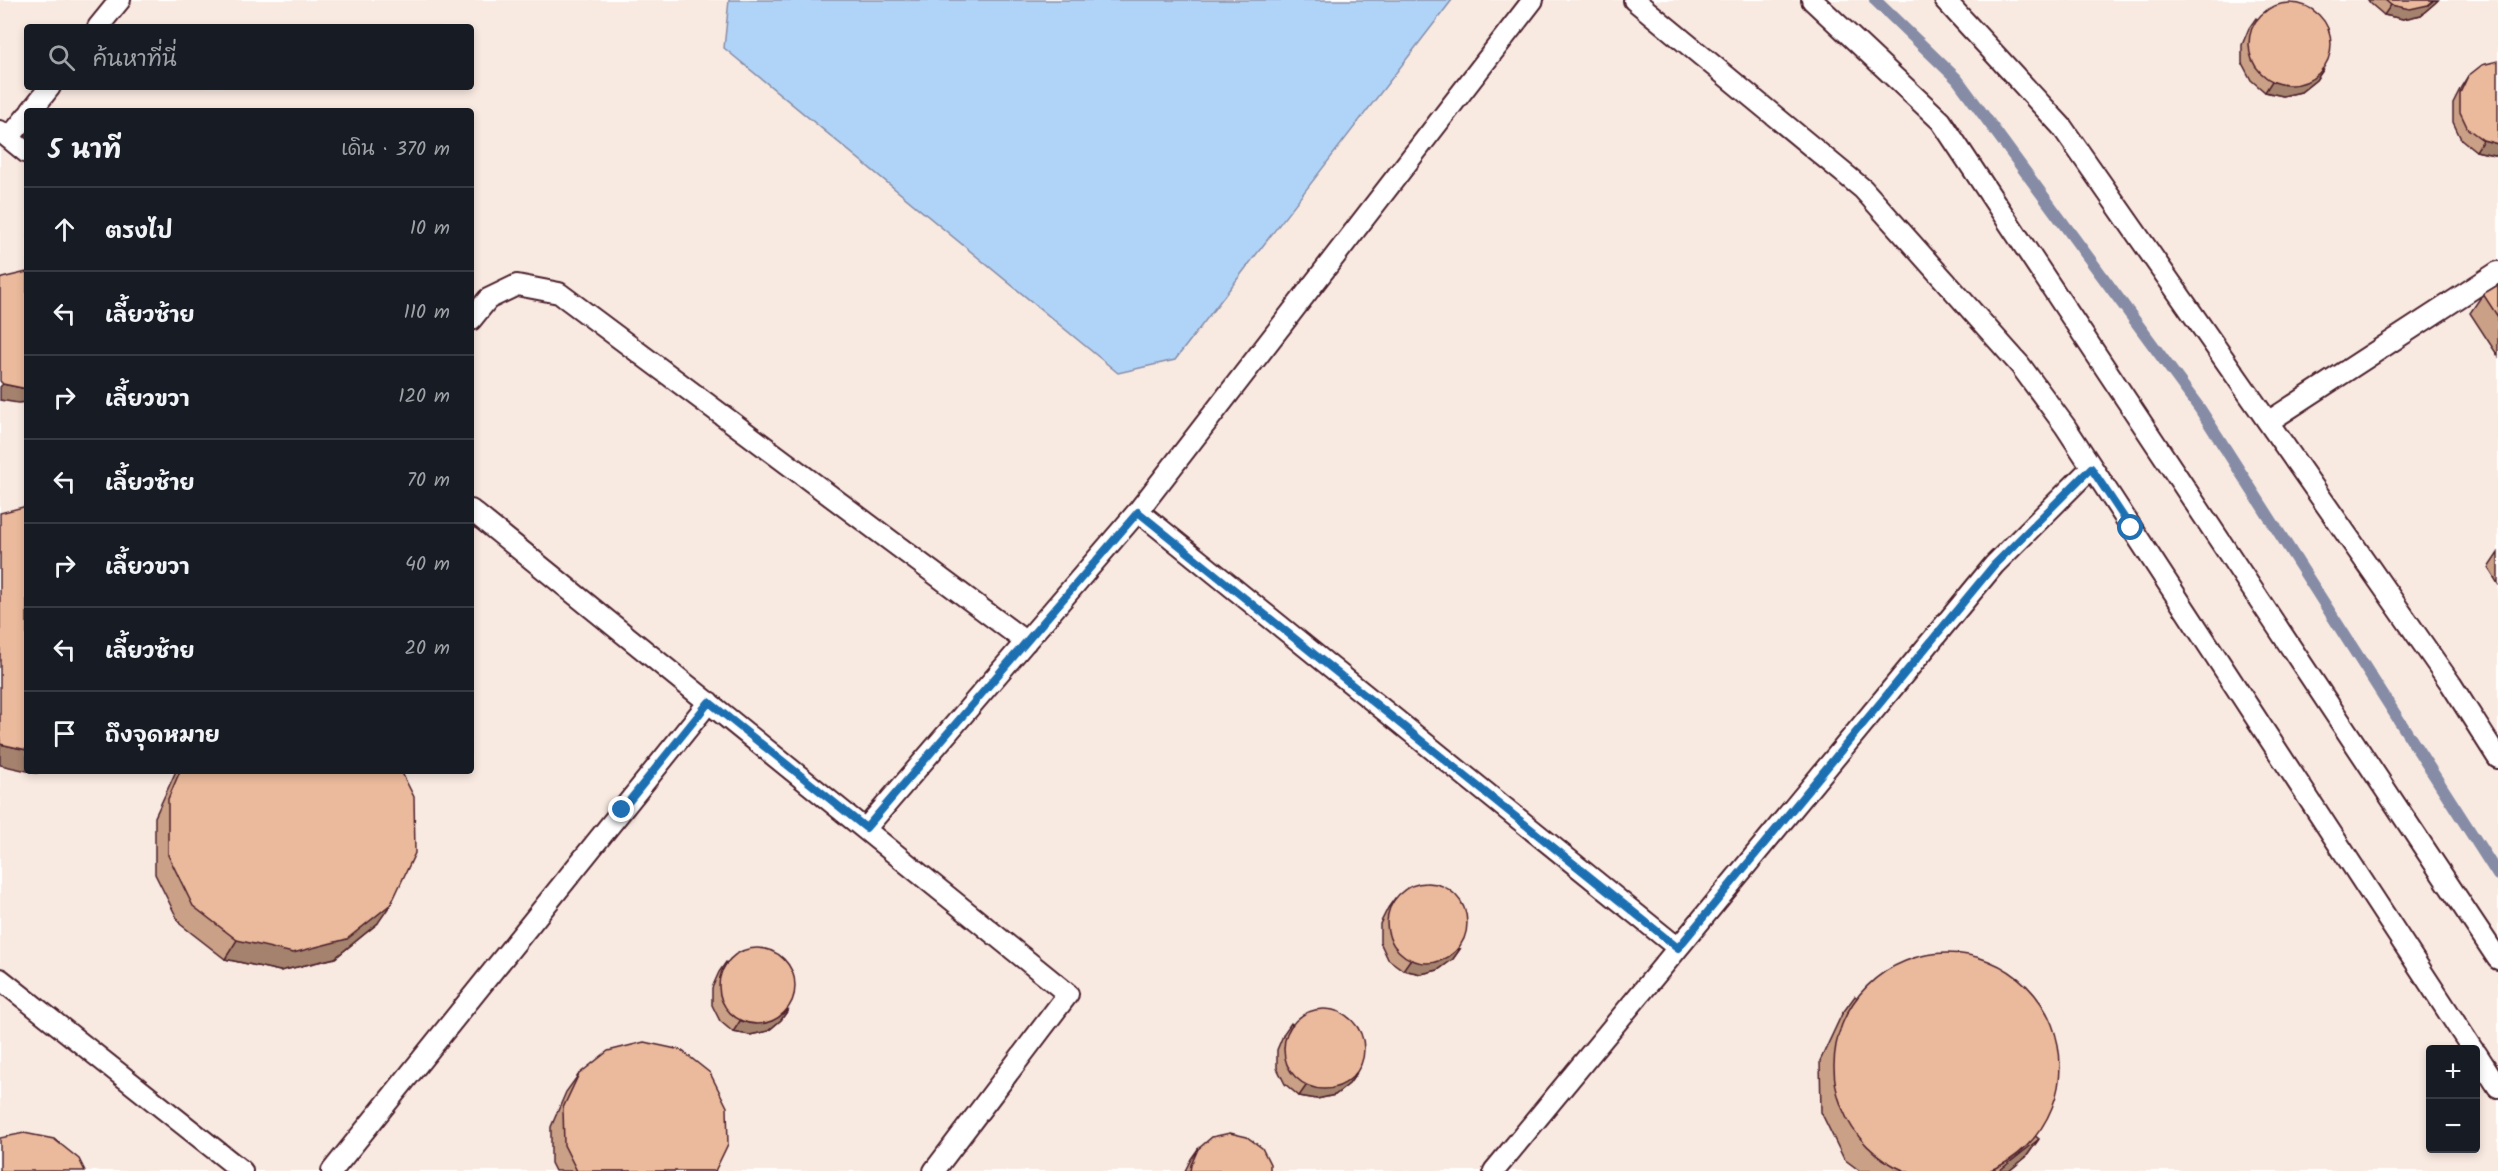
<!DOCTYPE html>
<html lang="th">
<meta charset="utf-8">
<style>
:root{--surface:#171b24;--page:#20242c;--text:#f1f3f6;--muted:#9ea1a6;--line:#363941}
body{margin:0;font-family:Kalam,"Playpen Sans Thai",sans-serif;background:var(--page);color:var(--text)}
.controls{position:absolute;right:18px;bottom:18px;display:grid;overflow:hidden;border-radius:6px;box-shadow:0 3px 9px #0003}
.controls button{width:54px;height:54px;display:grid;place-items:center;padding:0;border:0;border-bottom:2px solid var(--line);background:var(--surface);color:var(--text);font:30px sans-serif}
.stop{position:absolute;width:18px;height:18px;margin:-14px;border:4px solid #1f6fb2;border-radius:50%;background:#fff}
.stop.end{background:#1f6fb2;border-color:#fff;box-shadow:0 2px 6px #0008}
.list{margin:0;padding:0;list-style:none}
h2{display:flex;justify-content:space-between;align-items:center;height:78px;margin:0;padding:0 24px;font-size:26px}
h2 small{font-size:20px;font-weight:400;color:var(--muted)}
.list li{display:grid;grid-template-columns:39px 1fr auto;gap:18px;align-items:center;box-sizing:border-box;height:84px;padding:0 24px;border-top:2px solid var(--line)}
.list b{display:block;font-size:22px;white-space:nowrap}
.list em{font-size:20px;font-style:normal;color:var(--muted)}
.icon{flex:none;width:33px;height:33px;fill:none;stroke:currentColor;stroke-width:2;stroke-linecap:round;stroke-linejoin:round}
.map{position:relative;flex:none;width:2498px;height:1171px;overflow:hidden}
.search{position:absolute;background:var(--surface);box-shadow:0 3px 9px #0003;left:24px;top:24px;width:450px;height:66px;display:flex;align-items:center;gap:15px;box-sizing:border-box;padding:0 21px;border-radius:6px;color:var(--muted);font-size:22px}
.panel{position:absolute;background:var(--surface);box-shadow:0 3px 9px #0003;left:24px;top:108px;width:450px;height:666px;border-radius:6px}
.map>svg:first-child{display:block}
.built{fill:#f9eae1;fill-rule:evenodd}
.water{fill:#b0d4f8;stroke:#878ca6;stroke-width:1.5}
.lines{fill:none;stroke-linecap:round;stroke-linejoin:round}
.stream{stroke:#878ca6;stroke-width:12}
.lane-casing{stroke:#4a1f2b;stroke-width:24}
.lane{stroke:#fff;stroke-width:20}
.wall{fill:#caa086;stroke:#4a1f2b;stroke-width:1.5}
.shaded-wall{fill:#a4826d;stroke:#4a1f2b;stroke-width:1.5}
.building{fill:#ebba9c;stroke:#4a1f2b;stroke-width:1.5}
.route{stroke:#1f6fb2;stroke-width:8}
</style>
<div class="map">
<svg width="2498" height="1171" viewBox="0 0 2498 1171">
<rect width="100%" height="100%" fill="#fff"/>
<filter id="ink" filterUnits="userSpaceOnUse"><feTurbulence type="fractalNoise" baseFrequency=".0167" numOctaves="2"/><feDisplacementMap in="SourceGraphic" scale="12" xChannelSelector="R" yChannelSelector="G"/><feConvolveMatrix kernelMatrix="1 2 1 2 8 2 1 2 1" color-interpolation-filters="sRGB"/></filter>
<g filter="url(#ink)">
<!-- built -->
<path class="built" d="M0,0H2498V1171H0ZM27,27H471V87H27ZM27,111H471V771H27ZM2430,1050H2476V1148H2430Z"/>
<!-- water -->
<path class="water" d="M729,0H1452L1175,360L1118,373L724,48Z"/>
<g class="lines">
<!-- stream -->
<path class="stream" d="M1875,0L1957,79L2200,409L2498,875"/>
<!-- lane casing -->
<g class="lane-casing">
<path id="lane" d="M1634,0L1863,189L2020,365L2065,426L2473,1050
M1812,0L1941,121L2498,959
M1945,0L2062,127L2451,684L2498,758
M98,27L120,0
M31,111L50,87
M0,131L27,153
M9,138L27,116
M471,320L488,299L517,285L559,293L1026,642
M2268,422L2498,272
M471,510L1068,994L934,1171
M1138,511L1678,948
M866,828L1138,511L1533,0
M0,979L242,1171
M2476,1053L2498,1087
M332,1171L709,702
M1494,1171L1994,565L2091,468"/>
</g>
<!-- lane -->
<use href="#lane" class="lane"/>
</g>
<!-- wall -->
<path class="wall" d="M2368,0H2438L2435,3L2421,15L2403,19L2384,15L2370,3Z
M2256,18L2323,70L2316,80L2301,92L2283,96L2265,92L2251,80L2242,63V45L2249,28Z
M2468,76L2494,155L2476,151L2461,139L2453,122V103L2461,87Z
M2498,285V356L2470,313L2483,294Z
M2498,553V584L2488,568Z
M176,771H401L378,923L335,958L280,971L225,959L180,924L155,874V817Z
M1395,898L1460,949L1453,959L1438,970L1421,974L1403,970L1388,959L1380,942V924L1388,908Z
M726,962L788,1010L781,1020L768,1031L750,1035L733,1032L720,1021L712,1005V988L719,972Z
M1855,996L2039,1139L2026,1157L2009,1171H1860L1844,1159L1821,1112L1820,1061L1842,1014Z
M1291,1023L1356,1074L1349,1084L1335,1095L1317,1099L1299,1096L1285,1084L1277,1068V1050L1284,1033Z
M579,1074L715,1171H555L551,1163V1127L566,1092Z
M1198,1149L1270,1171H1185L1191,1159Z"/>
<!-- shaded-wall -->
<path class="shaded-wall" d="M2434,0H2438L2435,3L2421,15L2403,19L2384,15L2391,5Z
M2323,70L2316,80L2301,92L2283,96L2265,92L2272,81Z
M2483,140L2498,144V154L2494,155L2476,151Z
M3,384L27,389V402L18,403L0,400V387Z
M0,744L27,750V771H45L36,773L0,765Z
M391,904L378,923L335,958L280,971L225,959L237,940Z
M1460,949L1453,959L1438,970L1421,974L1403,970L1410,960Z
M788,1010L781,1020L768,1031L750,1035L733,1032L740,1021Z
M1356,1074L1349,1084L1335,1095L1317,1099L1299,1096L1306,1086Z
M2039,1139L2026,1157L2009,1171H1999Z"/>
<!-- building -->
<path class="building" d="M2385,0H2434L2428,5L2410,9L2391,5Z
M2249 44a41 41 0 1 1 82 0a41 41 0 1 1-82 0Z
M2498,61V144L2483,140L2468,129L2460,112V93L2468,76L2482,65Z
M27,272V389L3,384L0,381V279L2,278Z
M2498,285V317L2483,294Z
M27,506V750L0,744V513Z
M180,771H401L414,797L415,853L391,904L347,939L293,953L237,940L193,906L168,855V799Z
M1387 923a40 40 0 1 1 80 0a40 40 0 1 1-80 0Z
M719 986a38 38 0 1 1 76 0a38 38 0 1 1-76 0Z
M1834 1066a113 113 0 1 1 226 0a113 113 0 1 1-226 0Z
M1284 1049a40 40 0 1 1 80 0a40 40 0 1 1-80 0Z
M644,1042L681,1050L710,1073L727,1107L728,1144L715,1171H577L564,1145L563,1108L579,1074L608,1051Z
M24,1133L54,1139L79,1159L85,1171H0V1138Z
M1230,1133L1247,1137L1262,1148L1270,1164V1171H1190L1191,1165L1198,1149L1212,1137Z"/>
</g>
<g class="lines" filter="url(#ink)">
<!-- route -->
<path class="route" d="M622,810L709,702L866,828L1138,512L1678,948L1994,565L2091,468L2131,528"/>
</g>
</svg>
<div class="controls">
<button>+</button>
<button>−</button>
</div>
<div class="stop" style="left:2131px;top:528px"></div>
<div class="stop end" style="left:622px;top:810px"></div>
<div class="search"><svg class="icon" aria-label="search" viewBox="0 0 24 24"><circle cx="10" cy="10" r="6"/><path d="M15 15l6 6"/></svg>ค้นหาที่นี่</div>
<section class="panel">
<h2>5 นาที<small>เดิน · 370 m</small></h2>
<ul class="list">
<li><svg class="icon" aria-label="ahead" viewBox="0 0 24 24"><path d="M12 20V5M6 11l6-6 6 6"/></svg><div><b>ตรงไป</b></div><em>10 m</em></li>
<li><svg class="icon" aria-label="left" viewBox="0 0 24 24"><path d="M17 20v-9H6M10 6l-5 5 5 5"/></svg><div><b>เลี้ยวซ้าย</b></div><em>110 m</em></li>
<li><svg class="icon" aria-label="right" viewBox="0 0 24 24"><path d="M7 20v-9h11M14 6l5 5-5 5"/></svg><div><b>เลี้ยวขวา</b></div><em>120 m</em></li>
<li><svg class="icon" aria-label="left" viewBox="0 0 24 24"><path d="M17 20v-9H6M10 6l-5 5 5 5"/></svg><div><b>เลี้ยวซ้าย</b></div><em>70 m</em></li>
<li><svg class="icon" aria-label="right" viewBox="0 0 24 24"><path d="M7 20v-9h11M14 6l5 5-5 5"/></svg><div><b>เลี้ยวขวา</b></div><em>40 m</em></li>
<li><svg class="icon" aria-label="left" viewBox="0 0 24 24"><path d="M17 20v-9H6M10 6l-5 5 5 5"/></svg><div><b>เลี้ยวซ้าย</b></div><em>20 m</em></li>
<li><svg class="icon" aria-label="arrive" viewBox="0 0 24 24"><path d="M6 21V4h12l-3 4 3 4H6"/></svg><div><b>ถึงจุดหมาย</b></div></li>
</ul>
</section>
</div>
